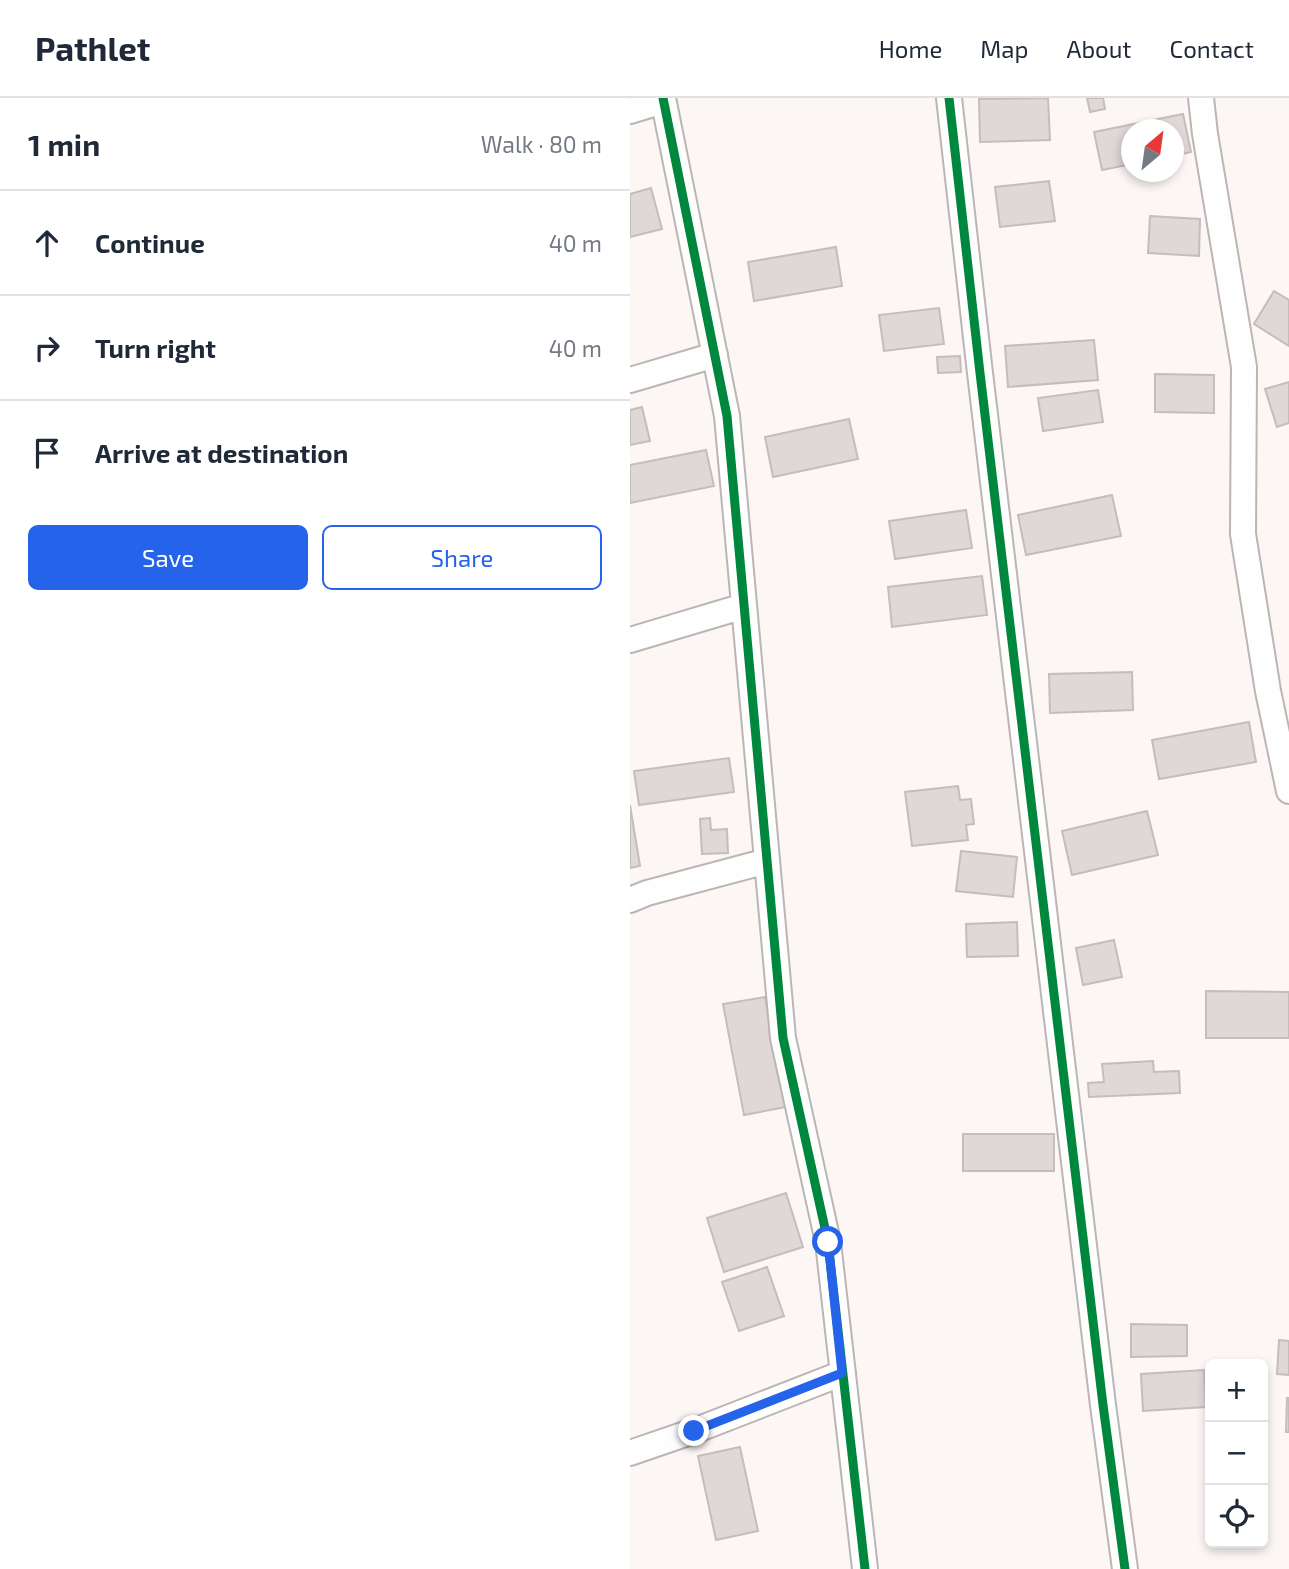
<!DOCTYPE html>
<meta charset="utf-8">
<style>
:root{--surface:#fff;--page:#f2f2f3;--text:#1f2937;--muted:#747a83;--line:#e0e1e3;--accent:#2563eb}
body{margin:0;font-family:"Exo 2",sans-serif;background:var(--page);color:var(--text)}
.controls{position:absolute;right:21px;bottom:21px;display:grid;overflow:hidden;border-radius:10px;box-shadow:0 4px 10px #0003}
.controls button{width:63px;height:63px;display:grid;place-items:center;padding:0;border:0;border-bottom:2px solid var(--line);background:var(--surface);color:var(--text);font:35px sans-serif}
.compass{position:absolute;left:491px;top:21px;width:63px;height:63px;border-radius:50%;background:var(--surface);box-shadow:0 4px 10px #0003;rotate:29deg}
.stop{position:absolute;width:21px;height:21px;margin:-16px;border:5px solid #2563eb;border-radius:50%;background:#fff}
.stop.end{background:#2563eb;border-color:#fff;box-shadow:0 2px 7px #0008}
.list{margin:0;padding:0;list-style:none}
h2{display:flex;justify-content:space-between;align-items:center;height:91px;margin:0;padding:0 28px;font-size:30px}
h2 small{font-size:23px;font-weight:400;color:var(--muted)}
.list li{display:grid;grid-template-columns:46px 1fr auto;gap:21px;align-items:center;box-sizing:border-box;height:105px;padding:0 28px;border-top:2px solid var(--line)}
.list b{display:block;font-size:26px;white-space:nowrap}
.list em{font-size:23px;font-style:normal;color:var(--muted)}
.actions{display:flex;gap:14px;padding:21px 28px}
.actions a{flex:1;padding:16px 0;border:2px solid var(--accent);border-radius:10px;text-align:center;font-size:24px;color:var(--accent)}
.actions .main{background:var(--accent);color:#fff}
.icon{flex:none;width:38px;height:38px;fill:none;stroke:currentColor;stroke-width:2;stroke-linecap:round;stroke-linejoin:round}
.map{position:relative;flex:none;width:659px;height:1471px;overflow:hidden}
header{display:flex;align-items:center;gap:42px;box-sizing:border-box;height:98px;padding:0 35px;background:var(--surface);border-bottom:2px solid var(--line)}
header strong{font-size:33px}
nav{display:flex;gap:38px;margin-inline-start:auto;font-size:24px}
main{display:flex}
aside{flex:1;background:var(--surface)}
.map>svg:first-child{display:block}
.building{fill:#dfd8d6;stroke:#c4bdbc;stroke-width:2}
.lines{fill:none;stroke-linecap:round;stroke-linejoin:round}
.street-casing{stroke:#bcb5b4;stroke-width:28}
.street{stroke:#fffefe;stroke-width:24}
.cycleway-casing{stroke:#fff;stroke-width:13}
.cycleway{stroke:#00873e;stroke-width:9}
.route{stroke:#2563eb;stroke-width:9}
</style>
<header>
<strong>Pathlet</strong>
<nav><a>Home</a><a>Map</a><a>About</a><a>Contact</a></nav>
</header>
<main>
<aside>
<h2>1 min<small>Walk · 80 m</small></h2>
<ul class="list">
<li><svg class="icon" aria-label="ahead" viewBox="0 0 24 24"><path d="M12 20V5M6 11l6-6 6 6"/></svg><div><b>Continue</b></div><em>40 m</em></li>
<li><svg class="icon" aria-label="right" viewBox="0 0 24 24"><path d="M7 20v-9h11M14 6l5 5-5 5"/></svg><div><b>Turn right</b></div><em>40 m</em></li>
<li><svg class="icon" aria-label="arrive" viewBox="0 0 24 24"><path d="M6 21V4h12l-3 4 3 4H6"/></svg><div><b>Arrive at destination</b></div></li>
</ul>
<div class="actions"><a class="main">Save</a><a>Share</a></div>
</aside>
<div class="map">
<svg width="659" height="1471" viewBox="0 0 659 1471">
<rect width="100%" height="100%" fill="#fcf6f5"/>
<!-- building -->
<path class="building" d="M418,0L420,42L350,44L349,1Z
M457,0H473L475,11L460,14Z
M553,16L561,54L544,58V32H502V66L472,72L464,34Z
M419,83L425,123L370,129L365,89Z
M21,90L32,131L0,139V96Z
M520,118L570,121L569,158L518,155Z
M206,149L212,188L124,203L118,164Z
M644,193L659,202V248L624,226Z
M309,210L314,246L254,253L249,217Z
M464,242L468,282L378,289L375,248Z
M330,258L331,274L308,275L307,259Z
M525,276L584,277V315L525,314Z
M659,284V325L647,329L635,291Z
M468,292L473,324L413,333L408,300Z
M12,309L20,343L0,347V312Z
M219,321L228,361L143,379L135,339Z
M76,352L84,388L0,405V367Z
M482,397L491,438L396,457L388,417Z
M336,412L342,450L265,461L259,423Z
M352,478L357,517L262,529L258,489Z
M502,574L503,612L420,615L419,576Z
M619,624L626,664L529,681L522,642Z
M99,660L104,694L9,707L4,673Z
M328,688L330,702L341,701L344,726L336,727L338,742L282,748L275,694Z
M0,707L10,768L0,770Z
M517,713L528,757L442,777L432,733Z
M80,720L81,732L97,731L98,755L72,756L70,721Z
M331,753L387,759L383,799L326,793Z
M387,824L388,858L337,859L336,826Z
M484,842L492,879L453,887L446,850Z
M576,893L659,894V940H576Z
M135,899L156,1009L114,1017L93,906Z
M523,963L524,974L549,973L550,995L459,999L458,985L474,984L472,966Z
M333,1036H424V1073H333Z
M156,1095L173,1149L94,1174L77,1120Z
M137,1169L154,1218L109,1233L92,1184Z
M501,1226L557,1227V1258L501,1259Z
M649,1242L659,1243V1277L647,1276Z
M574,1272L576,1309L513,1313L511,1276Z
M657,1300H659V1334H656Z
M110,1349L128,1433L86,1442L68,1358Z"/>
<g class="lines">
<!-- street casing -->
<g class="street-casing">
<path id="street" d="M33,0L97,318L153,940L198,1144L235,1471
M319,0L350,275L473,1307L495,1471
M571,0L575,36L614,269L613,436L638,593L659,693
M0,13L33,3
M0,282L85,257
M0,542L114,508
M0,802L17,795L137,763
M0,1355L64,1333L213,1275"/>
</g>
<!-- street -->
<use href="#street" class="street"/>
<!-- cycleway casing -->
<g class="cycleway-casing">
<path id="cycleway" d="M33,0L97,318L153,940L198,1144L235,1471
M319,0L350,275L473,1307L495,1471"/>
</g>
<!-- cycleway -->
<use href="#cycleway" class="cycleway"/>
</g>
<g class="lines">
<!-- route -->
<path class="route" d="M64,1333L212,1275L198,1144"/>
</g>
</svg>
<div class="controls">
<button>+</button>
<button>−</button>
<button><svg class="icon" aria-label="locate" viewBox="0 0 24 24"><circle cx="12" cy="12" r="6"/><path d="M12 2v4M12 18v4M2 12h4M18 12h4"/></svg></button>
</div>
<svg class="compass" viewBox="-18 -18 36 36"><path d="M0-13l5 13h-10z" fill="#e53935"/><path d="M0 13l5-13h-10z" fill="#747a83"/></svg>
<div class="stop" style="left:198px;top:1144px"></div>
<div class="stop end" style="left:64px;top:1333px"></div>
</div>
</main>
